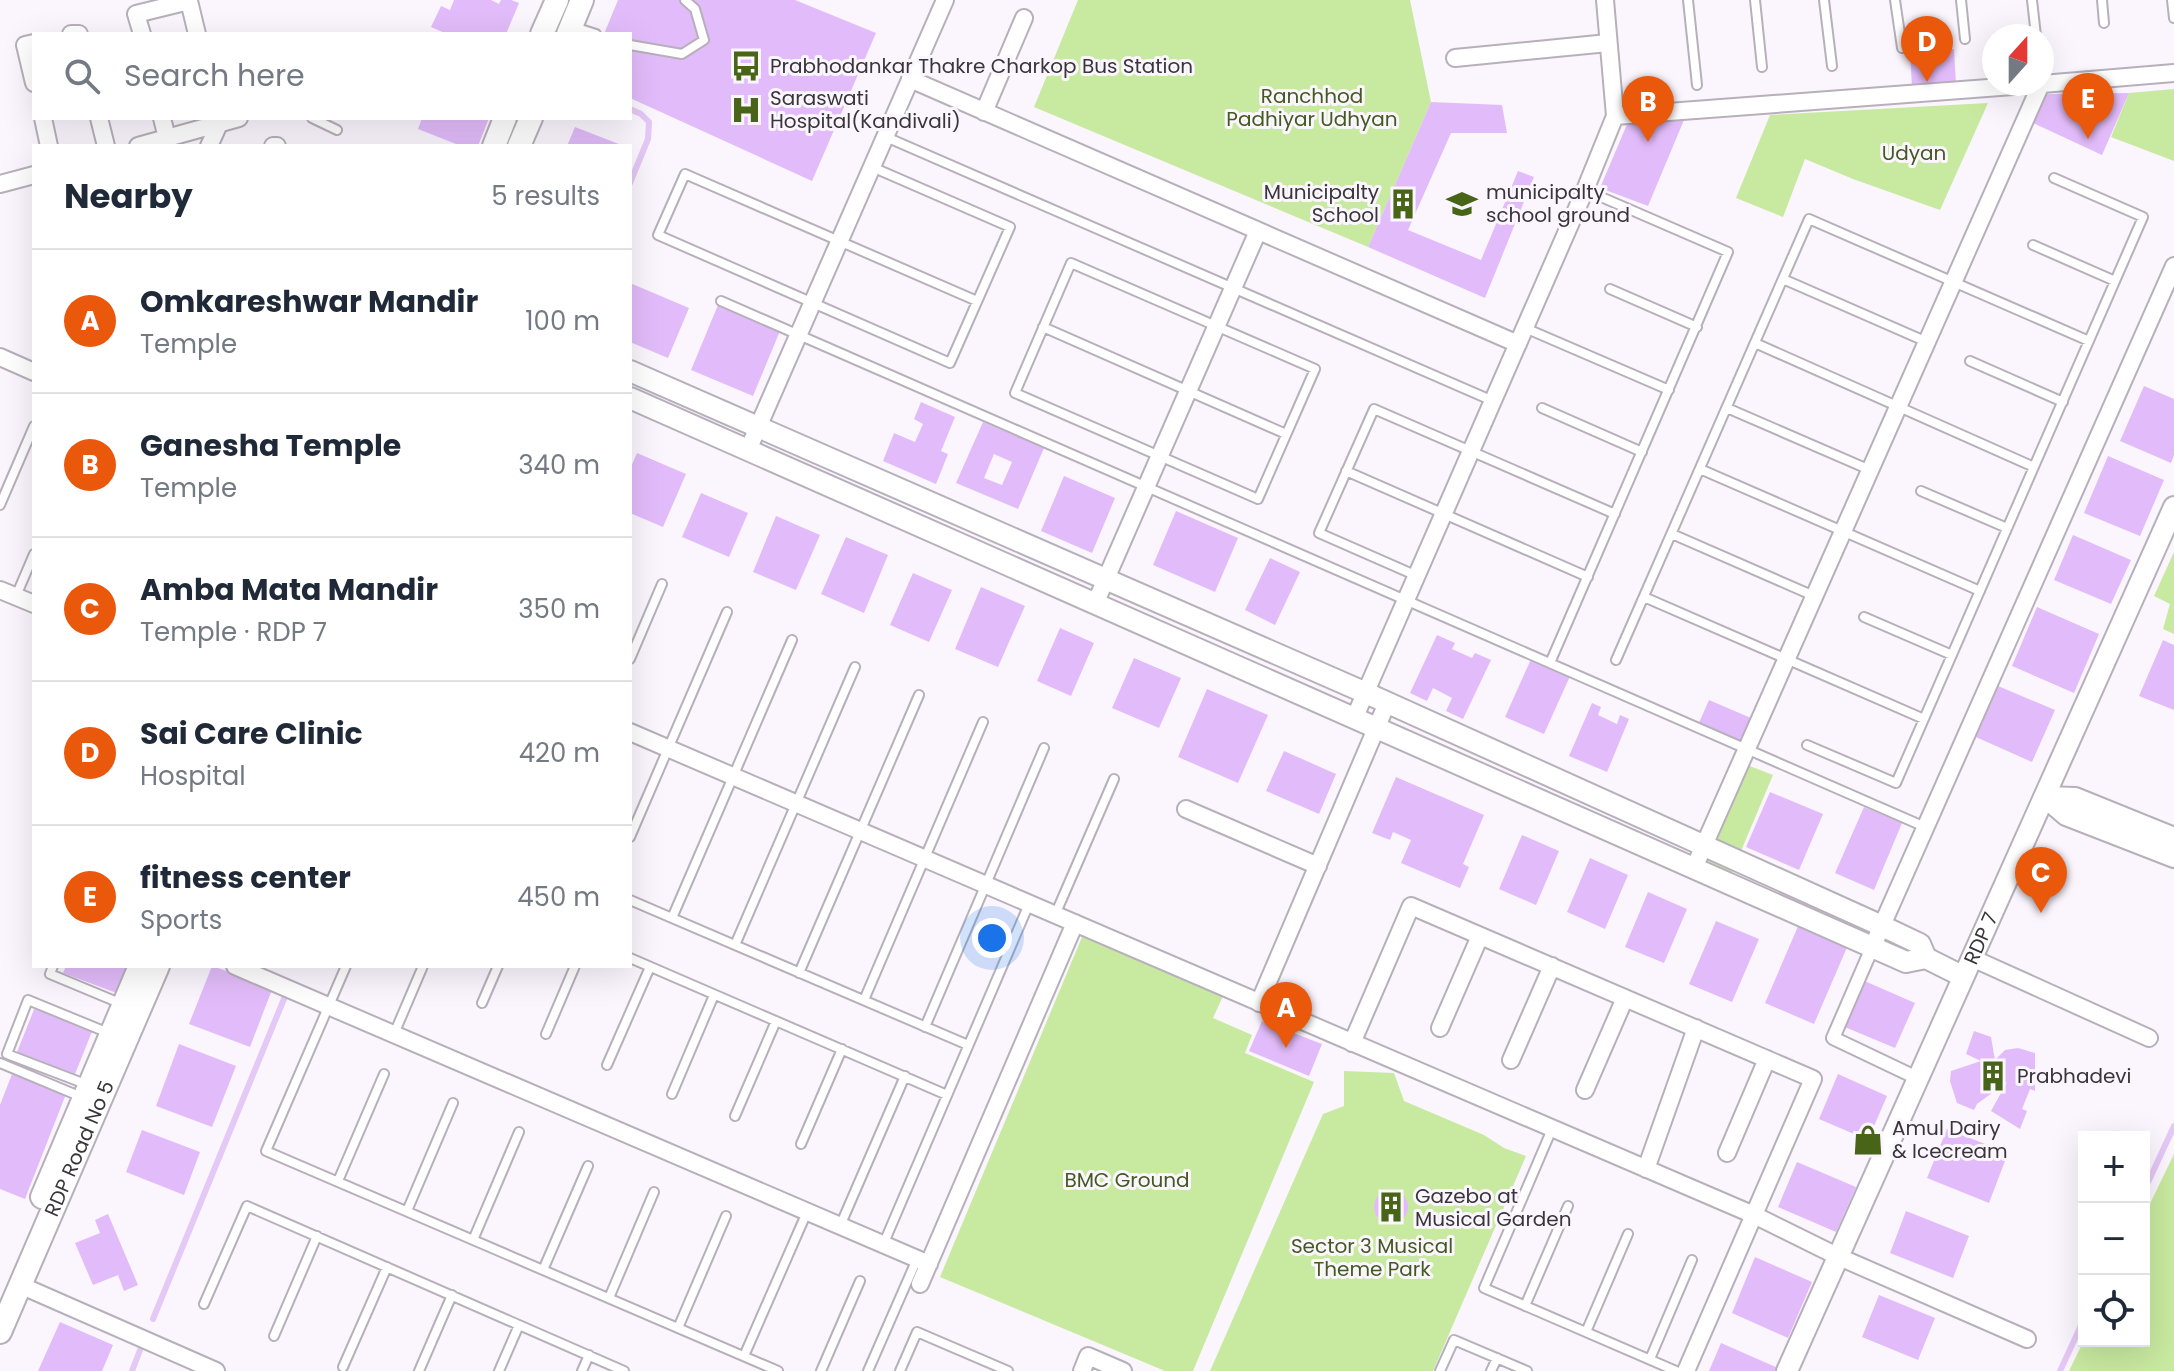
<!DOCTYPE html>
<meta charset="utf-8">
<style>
:root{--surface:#fff;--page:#f6f6f7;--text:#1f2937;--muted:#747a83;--line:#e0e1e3;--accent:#ea580c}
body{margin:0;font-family:Poppins,sans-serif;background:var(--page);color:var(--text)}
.controls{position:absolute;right:24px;bottom:24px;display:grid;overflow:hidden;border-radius:0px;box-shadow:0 8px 32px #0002}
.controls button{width:72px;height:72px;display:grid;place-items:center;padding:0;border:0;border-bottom:2px solid var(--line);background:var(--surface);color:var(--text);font:40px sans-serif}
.compass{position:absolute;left:1982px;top:24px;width:72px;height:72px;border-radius:50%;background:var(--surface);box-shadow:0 8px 32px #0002;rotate:21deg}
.you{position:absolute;left:992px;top:938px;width:28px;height:28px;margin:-20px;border:6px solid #fff;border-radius:50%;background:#1a73e8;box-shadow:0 0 0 12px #1a73e833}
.badge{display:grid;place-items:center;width:52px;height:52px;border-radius:50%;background:var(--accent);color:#fff;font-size:26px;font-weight:700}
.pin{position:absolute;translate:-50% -66px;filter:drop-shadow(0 2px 4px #0008)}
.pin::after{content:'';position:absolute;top:42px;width:28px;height:24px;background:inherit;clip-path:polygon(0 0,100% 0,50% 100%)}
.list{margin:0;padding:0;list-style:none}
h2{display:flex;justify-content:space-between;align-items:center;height:104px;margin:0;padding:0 32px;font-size:34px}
h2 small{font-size:26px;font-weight:400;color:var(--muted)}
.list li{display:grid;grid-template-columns:52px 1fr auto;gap:24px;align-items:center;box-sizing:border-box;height:144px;padding:0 32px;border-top:2px solid var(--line)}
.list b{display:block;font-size:30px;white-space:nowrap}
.list p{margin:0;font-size:26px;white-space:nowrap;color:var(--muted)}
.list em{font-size:26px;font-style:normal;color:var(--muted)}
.icon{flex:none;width:44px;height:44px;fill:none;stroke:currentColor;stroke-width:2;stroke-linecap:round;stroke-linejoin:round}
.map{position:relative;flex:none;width:2174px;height:1371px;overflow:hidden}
.search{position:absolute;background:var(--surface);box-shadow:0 8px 32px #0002;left:32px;top:32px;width:600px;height:88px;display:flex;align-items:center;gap:20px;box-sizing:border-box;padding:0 28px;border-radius:0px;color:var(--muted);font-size:30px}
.panel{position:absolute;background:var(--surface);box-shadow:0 8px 32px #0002;left:32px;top:144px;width:600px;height:824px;border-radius:0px}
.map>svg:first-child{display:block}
.green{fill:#c8e9a0}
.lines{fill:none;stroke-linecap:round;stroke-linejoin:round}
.stream{stroke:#e4c8f6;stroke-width:6}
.building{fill:#e2bcfa;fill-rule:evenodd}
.service-casing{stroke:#b7b0bb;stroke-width:12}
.pedestrian-casing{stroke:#b7b0bb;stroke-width:16}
.minor-casing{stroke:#b7b0bb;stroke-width:20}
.tertiary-casing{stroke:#b7b0bb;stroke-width:24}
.secondary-casing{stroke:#b7b0bb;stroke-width:26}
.service{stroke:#fff;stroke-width:8}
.pedestrian{stroke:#fff;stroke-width:12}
.minor{stroke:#fff;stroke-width:16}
.tertiary{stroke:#fff;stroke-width:20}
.secondary{stroke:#fff;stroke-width:22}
.labels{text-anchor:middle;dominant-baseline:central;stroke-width:6;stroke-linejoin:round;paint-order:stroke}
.poi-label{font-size:20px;fill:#39363a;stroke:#fbf5fe;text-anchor:start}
.park-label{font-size:20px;fill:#435a21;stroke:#fbf5fe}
.street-label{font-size:20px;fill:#39363a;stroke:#fbf5fe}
</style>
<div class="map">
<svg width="2174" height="1371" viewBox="0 0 2174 1371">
<rect width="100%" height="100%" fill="#fbf5fe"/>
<!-- green -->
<path class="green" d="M1078,0H1410L1431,102L1368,247L1034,107Z
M2174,89V161L2111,137L2129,93Z
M1988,103L1940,210L1853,179L1805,159L1783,217L1736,198L1770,115Z
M2174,552V634L2163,629L2170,604L2154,596Z
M1747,765L1773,775L1730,877L1703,864Z
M1082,937L1223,996L1213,1018L1252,1035L1245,1053L1314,1082L1193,1371H1165L940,1277Z
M1344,1071L1394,1073L1404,1101L1484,1135L1504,1148L1526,1156L1433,1371H1210L1323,1114L1344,1106Z
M2174,1154V1371H2069L2084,1340L2144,1341V1216Z"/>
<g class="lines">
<!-- stream -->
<path class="stream" d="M630,109L641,114L649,122L648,139L630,183
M2144,1191L2174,1126
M153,1319L288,989
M132,1371L142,1345
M2060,1371L2084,1319"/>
</g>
<!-- building -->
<path class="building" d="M454,0H491L499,4L501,0H511L519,3L506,34H447L431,27L441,6L450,10Z
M618,0H795L876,33L812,181L630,98V34H604Z
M1954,49L1956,85L1912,87L1910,52Z
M2129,93L2102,155L2031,122L2046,94Z
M1431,102L1502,105L1507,133H1451L1408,230L1481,260L1518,171L1534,177L1485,298L1368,247Z
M422,118H489L478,146H461L418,129Z
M1684,120L1648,206L1600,188L1628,122Z
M575,127L624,146H567Z
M630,283L689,308L668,358L630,342Z
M718,305L780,331L753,396L691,370Z
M2144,386L2174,399V455L2171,463L2120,441Z
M921,402L955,417L941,451L948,454L936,484L883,461L894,433L915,442L923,424L914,419Z
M983,422L1044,448L1018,509L956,483ZM994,454L1012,462L1002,485L984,478Z
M637,453L686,474L663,527L630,513V469Z
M2108,456L2164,480L2140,536L2084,513Z
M1064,476L1115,498L1092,553L1041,531Z
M701,493L748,513L729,557L682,537Z
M1176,511L1238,538L1215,592L1153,565Z
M776,516L820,535L796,590L753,572Z
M2073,535L2131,560L2111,604L2054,580Z
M846,537L888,555L864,613L821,594Z
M1270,558L1300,572L1275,625L1245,610Z
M913,573L952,590L929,642L890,625Z
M981,587L1025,606L998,667L955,649Z
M2037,607L2099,634L2074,693L2012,666Z
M1060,628L1094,643L1071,696L1037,681Z
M1437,635L1455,643L1452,649L1472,658L1475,653L1491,660L1463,719L1446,711L1452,698L1433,688L1427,701L1410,693Z
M2163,640L2174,645V710L2139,696Z
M1532,657L1571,674L1544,734L1505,717Z
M1134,658L1181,678L1159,728L1112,708Z
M1991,683L2055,710L2032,762L1969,734Z
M1207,689L1268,715L1238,783L1178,757Z
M1709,700L1751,718L1740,744L1698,725Z
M1592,703L1601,707L1598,715L1617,724L1620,715L1629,719L1607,772L1569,756Z
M1284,751L1336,774L1319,814L1266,791Z
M1396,777L1484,815L1463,864L1469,867L1460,888L1401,863L1411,840L1393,832L1390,840L1372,833Z
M1770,792L1823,814L1799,870L1746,847Z
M1864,807L1902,823L1874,890L1835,873Z
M1522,835L1559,851L1536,905L1499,889Z
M1590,858L1628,875L1605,929L1567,912Z
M1648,892L1687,909L1664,963L1625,947Z
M1716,921L1759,939L1732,1002L1689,984Z
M1799,924L1848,945L1814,1024L1765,1003Z
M66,966H134L122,995L63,973Z
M212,966L273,987L250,1047L189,1024Z
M1860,979L1915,1003L1895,1048L1840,1025Z
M35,1007L93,1029L75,1074L17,1052Z
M1262,1021L1322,1044L1309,1076L1249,1051Z
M1974,1031L1991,1037L1995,1060L2005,1050L2018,1048L2035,1053V1091L2030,1089L2022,1109L2027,1111L2020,1129L1991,1111L2007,1082L1977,1104L1974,1110L1957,1103L1950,1081L1951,1071L1981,1061L1966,1054Z
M179,1044L236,1066L212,1127L156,1106Z
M12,1074L66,1094L25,1199L0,1189V1105Z
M1838,1074L1887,1096L1868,1140L1819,1119Z
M1947,1129L2008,1153L1989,1203L1927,1178Z
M142,1130L200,1152L184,1195L126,1172Z
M1797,1162L1856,1187L1836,1232L1778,1207Z
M1374 1207a17 17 0 1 1 34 0a17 17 0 1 1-34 0Z
M1906,1211L1969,1236L1953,1278L1890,1253Z
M108,1214L138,1285L124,1291L118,1275L93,1285L75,1243L100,1233L95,1220Z
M1755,1257L1812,1282L1788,1338L1732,1313Z
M1879,1295L1935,1318L1918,1360L1862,1337Z
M60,1322L113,1345L102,1371H38Z
M1721,1343L1778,1368L1777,1371H1709Z"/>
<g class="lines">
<!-- service casing -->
<g class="service-casing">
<path id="service" d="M1688,0L1697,85
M1755,0L1762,67
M1824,0L1832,66
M1895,0L1902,48
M1961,0L1965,39
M2032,0L2036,36
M2102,0L2104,23
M2172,0L2174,18
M574,27L596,34
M630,45L682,54L704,40L695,9L685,0
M312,118L337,130
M886,137L1493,401
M872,167L1010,227L950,363L658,235L685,174L977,301
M2033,245L2115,281
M1071,263L1315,369L1258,499L1015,393Z
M1783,279L1927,342
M1610,289L1697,327
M721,301L1925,827
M1043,327L1286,434
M1525,328L1669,390
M1755,343L2034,467
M1970,361L2063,402
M1542,408L1642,452
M1727,408L1870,470
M1700,469L1980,591
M1346,471L1588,577
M1921,491L2007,528
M0,505L34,426
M1672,534L1814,596
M1417,576L1319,533L1374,409L1615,514
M16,596L34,554
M1644,597L1924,719
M1864,617L1952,655
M630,659L662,584
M1616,660L1809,219L2089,341
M1550,663L1728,252L1585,190
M1807,745L1896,783L2143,217L2054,178
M630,837L727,612
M630,900L968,1045
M1055,915L1114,779
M672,918L792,640
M735,945L855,667
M630,958L947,1095
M53,966L50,974L122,1004
M346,966L266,1151L778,1371
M799,973L919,695
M864,1000L983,722
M482,1003L498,966
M925,1027L1044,748
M394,1034L423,966
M546,1034L575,966
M0,1063L84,1098
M607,1065L650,967
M88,1085L7,1054L28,1000L111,1034
M672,1094L714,995
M735,1116L776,1021
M1552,1129L1484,1288L1676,1371
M801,1144L842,1049
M338,1181L384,1074
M407,1211L453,1103
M840,1226L905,1076
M473,1240L519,1132
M883,1245L1029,904
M543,1270L588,1166
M609,1298L654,1192
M204,1304L247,1206L624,1371
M1525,1306L1568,1206
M678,1328L726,1216
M1586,1332L1628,1234
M274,1336L317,1236
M744,1356L807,1212
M1650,1359L1692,1260
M343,1367L387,1267
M419,1371L452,1295
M499,1371L519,1325
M582,1371L589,1355
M821,1371L860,1281
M868,1371L917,1259
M900,1371L917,1332L1008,1371
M1440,1371L1454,1340L1527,1371
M1491,1371L1497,1358"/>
</g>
<!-- pedestrian casing -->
<g class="pedestrian-casing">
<path id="pedestrian" d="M1872,948L1833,1038L1917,1078"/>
</g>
<!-- minor casing -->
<g class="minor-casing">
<path id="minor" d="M71,34H79
M142,34L136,14L189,1L197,34
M34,43L25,45L34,83
M1455,58L1608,43
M910,79L1518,344
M2042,84L2174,73
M984,112L1024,18
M1615,116L2041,84
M43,118L49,146
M99,118L106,146
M162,118L167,138
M138,146L239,118
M209,146L219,124L217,118
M273,146H277
M0,184L34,175
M0,357L34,372
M748,450L945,0
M0,590L34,604
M1095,604L1258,231
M1354,719L1585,190L1615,116L1605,0
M630,732L1754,1215L1837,1256L2027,1339
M1186,809L1318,866
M1694,868L2041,84
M1872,948L2174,266
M1972,958L2149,1038
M235,966L929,1264
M1259,1003L1387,703
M1440,1028L1480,936
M1352,1043L1411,906L1813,1079L1686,1371
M1511,1060L1552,966
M1585,1090L1625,998
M1727,1153L1767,1059
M1646,1169L1696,1028
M920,1284L1075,923
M20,1285L216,1371
M1082,1371L1088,1356L1123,1371"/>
</g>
<!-- tertiary casing -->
<g class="tertiary-casing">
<g id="tertiary">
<path d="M630,371L1366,693L1882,926L1920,944L1926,958"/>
<path d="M630,398L1906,962L1926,958L1962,976"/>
<path d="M2045,797L2066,815L2174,857"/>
<path d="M2045,797L2075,798L2174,838"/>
<path id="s1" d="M1787,1371L2174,507"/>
</g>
</g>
<!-- secondary casing -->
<g class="secondary-casing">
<g id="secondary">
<path d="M542,34L557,0"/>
<path d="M568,34L582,0"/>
<path d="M494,146L505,118"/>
<path d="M519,146L531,118"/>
<path d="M42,1197L140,966"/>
<path id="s2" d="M0,1332L158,966"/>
</g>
</g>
<!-- service -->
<use href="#service" class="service"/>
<!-- pedestrian -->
<use href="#pedestrian" class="pedestrian"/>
<!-- minor -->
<use href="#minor" class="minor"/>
<!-- tertiary -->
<use href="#tertiary" class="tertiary"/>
<!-- secondary -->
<use href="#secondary" class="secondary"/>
</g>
<!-- icons -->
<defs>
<g id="bus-bare" transform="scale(2.4)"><path d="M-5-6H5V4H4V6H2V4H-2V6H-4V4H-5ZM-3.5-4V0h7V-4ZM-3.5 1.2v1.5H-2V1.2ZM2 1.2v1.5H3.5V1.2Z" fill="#476417" stroke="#fbf5fe" stroke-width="2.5" paint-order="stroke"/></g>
<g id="hospital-bare" transform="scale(2.4)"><path d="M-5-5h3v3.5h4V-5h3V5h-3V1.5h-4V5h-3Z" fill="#476417" stroke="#fbf5fe" stroke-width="2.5" paint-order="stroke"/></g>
<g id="building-bare" transform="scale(2.4)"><path d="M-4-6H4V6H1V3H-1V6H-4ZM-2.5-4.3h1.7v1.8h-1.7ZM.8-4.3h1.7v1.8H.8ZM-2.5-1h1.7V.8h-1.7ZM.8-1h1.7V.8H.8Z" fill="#476417" stroke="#fbf5fe" stroke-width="2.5" paint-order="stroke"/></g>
<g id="school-bare" transform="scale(2.4)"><path d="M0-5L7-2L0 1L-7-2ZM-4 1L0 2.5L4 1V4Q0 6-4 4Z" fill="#476417" stroke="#fbf5fe" stroke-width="2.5" paint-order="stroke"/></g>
<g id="shop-bare" transform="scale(2.4)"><path d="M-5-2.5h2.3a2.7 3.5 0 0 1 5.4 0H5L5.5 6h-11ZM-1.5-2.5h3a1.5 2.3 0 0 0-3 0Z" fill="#476417" stroke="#fbf5fe" stroke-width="2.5" paint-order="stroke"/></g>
</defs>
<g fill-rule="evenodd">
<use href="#bus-bare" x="746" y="66"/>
<use href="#hospital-bare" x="746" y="110"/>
<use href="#building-bare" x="1403" y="204"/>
<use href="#school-bare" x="1462" y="204"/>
<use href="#building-bare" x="1993" y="1076"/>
<use href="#shop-bare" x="1868" y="1140"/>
<use href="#building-bare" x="1391" y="1207"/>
</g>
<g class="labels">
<!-- poi labels -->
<g class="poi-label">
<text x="770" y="66">Prabhodankar Thakre Charkop Bus Station</text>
<text x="770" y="98">Saraswati<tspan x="770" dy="23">Hospital(Kandivali)</tspan></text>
<text x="1379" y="192" text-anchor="end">Municipalty<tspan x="1379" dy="23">School</tspan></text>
<text x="1486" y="192">municipalty<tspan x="1486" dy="23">school ground</tspan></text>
<text x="2017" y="1076">Prabhadevi</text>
<text x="1892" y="1128">Amul Dairy<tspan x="1892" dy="23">&amp; Icecream</tspan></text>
<text x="1415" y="1196">Gazebo at<tspan x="1415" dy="23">Musical Garden</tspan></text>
</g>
<!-- park labels -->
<g class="park-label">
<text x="1312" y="96">Ranchhod<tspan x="1312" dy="23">Padhiyar Udhyan</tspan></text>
<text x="1914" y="153">Udyan</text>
<text x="1127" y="1180">BMC Ground</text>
<text x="1372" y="1246">Sector 3 Musical<tspan x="1372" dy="23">Theme Park</tspan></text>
</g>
<!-- street labels -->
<g class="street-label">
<text stroke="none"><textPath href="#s1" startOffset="474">RDP 7</textPath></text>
<text stroke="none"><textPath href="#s2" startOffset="200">RDP Road No 5</textPath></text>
</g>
</g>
</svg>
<div class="controls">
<button>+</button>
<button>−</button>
<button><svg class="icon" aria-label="locate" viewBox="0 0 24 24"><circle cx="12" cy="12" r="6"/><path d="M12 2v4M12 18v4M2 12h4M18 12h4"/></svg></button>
</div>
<svg class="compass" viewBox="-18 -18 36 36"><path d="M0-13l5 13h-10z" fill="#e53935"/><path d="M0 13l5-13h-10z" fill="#747a83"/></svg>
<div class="you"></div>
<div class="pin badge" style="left:1286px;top:1048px">A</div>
<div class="pin badge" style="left:1648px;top:142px">B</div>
<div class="pin badge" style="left:2041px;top:913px">C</div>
<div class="pin badge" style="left:1927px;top:82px">D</div>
<div class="pin badge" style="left:2088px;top:139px">E</div>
<div class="search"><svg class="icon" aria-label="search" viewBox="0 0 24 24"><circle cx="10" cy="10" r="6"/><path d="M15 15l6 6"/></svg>Search here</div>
<section class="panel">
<h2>Nearby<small>5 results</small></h2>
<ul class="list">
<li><span class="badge">A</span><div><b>Omkareshwar Mandir</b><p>Temple</p></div><em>100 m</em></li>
<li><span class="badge">B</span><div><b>Ganesha Temple</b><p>Temple</p></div><em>340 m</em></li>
<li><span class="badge">C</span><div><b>Amba Mata Mandir</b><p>Temple · RDP 7</p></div><em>350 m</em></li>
<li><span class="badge">D</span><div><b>Sai Care Clinic</b><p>Hospital</p></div><em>420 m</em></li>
<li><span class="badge">E</span><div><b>fitness center</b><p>Sports</p></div><em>450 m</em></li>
</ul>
</section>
</div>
